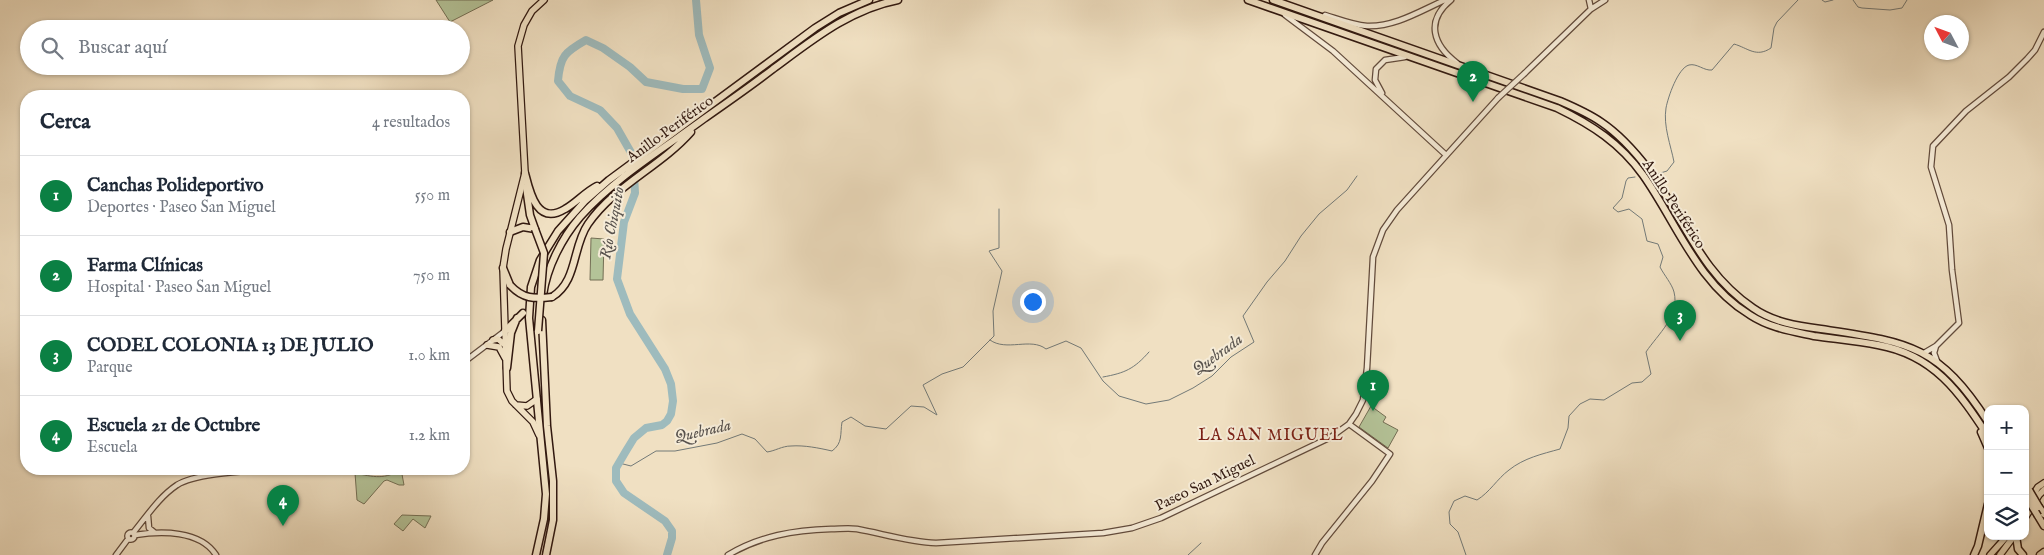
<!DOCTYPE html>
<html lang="es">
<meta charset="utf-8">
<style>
:root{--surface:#fff;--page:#f6f6f7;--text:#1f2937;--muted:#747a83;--line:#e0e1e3;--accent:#0b8043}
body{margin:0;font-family:"IM FELL English",serif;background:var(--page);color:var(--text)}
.controls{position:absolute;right:15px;bottom:15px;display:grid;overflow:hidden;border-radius:10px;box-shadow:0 1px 4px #0004}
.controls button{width:45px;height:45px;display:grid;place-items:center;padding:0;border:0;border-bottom:1px solid var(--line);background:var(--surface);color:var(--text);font:25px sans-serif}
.compass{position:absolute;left:1924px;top:15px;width:45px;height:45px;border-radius:50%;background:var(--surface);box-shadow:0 1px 4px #0004;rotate:311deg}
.you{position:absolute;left:1032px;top:301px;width:18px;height:18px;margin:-12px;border:4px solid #fff;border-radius:50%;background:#1a73e8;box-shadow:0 0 0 8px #1a73e833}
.badge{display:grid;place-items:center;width:32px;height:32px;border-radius:50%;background:var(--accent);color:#fff;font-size:16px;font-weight:700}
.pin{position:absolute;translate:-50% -41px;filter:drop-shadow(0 1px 2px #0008)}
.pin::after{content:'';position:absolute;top:26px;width:18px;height:15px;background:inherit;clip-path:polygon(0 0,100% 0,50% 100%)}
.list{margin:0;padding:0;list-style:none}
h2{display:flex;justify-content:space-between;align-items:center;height:65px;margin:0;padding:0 20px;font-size:21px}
h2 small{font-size:16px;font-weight:400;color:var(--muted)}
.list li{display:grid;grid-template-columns:32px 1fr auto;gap:15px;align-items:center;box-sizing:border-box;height:80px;padding:0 20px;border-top:1px solid var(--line)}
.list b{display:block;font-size:19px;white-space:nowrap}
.list p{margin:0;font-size:16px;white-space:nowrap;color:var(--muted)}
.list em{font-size:16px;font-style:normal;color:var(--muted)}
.icon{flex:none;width:28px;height:28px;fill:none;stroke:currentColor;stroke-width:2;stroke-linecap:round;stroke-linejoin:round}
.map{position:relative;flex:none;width:2044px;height:555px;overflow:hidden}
.search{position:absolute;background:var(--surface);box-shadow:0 1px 4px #0004;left:20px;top:20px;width:450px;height:55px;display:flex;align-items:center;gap:12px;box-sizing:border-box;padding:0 18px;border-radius:28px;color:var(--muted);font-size:19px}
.panel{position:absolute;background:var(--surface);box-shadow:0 1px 4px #0004;left:20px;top:90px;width:450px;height:385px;border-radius:20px}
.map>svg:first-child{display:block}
.green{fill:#b4c398;stroke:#736e54}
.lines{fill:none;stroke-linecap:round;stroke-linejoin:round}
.stream{stroke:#737a78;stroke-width:1}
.river{stroke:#9ebbbd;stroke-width:8}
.minor-casing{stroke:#624b3c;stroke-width:7}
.major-casing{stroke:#321910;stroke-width:8}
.highway-casing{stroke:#321910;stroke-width:9}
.minor{stroke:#f5ebd7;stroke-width:4.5}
.major{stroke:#f0e0c2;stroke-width:5.5}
.highway{stroke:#f0e0c2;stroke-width:6}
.minor-bridge-casing{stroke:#624b3c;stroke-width:7;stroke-linecap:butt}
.highway-bridge-casing{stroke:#321910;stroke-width:9;stroke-linecap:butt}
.minor-bridge{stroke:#f5ebd7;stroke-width:4.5}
.highway-bridge{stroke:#f0e0c2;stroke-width:6}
.labels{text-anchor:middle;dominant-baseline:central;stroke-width:4;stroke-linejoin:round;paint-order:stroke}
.street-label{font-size:15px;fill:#321910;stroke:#f5ebd7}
.water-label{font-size:16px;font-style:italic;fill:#58524d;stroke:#f5ebd7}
.neighbourhood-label{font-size:16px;letter-spacing:1px;fill:#7a1f14;stroke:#f5ebd7}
</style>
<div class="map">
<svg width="2044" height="555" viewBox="0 0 2044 555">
<rect width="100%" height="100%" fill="#f0e0c2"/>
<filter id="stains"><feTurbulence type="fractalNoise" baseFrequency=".004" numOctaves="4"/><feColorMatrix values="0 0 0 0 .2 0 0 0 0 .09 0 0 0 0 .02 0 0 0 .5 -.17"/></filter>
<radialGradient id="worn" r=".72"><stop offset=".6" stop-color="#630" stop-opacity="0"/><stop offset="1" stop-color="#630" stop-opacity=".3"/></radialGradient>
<!-- green -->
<path class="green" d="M436,0H493L450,22Z
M591,238L604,239L603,280H590Z
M1371,406L1386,417L1383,422L1398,430L1388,448L1359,427Z
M401,469L404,485H399L387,480L384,481L364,504L357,500L355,473C373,477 386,480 401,469Z
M402,515L431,516L425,528L413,519L403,531L394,524Z"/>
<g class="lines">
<!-- stream -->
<path class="stream" d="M1822,0L1825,2L1833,0
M1853,0L1858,7L1862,8L1890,10L1902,8L1907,0
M1657,174L1667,171L1674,162C1671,146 1663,126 1666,108C1668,97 1678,68 1689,65C1697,63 1704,71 1712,70L1734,44C1748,48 1756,58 1771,48L1774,28L1777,22L1798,0
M990,340C1006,352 1031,337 1046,349L1066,341L1081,348L1103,381L1119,396L1146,404L1169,400L1193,388L1212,376L1231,357L1254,342L1243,316L1267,282L1285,261L1301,236L1319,214L1347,190L1357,176
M1103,377C1125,373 1134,369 1149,352
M619,463L631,466L656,451H675L717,443L742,434L755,439L767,452C775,451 782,446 791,446C804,445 819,448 832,451C843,443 840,434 842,422L851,417L865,426L886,429L911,406L924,407L937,415L923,385L942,374L963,367L994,336L993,311L1002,271L989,251L999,248V209
M1188,555L1201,543
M1466,555L1458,532L1450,524L1449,512L1454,501L1465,496L1477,500C1490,492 1497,479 1509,470C1524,458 1542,454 1560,449L1568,428L1569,416L1580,404L1590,399L1604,400L1632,383L1642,382L1651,374L1646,352C1658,334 1680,316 1674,292C1672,284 1664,275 1660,267L1663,257L1658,244L1647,241L1642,219L1629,209L1618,212L1613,208L1622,198L1626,181L1628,178L1635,177"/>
<!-- river -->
<path class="river" d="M667,555L672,538V531L665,521L624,493L616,481V468L626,451L634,438L646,428L662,425L667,421L671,414L673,401L671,384L665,369L630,314L617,279L624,222L635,193L633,156L617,128L600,110L570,96L558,81C560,56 565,52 586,40L603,48L630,67L646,82L683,89H702L710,68L699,35L696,0"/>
<!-- minor casing -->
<g class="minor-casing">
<path id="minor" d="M1451,0C1425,21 1433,45 1457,63
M1589,0L1591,9
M1285,15L1333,51L1446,155
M1325,15C1338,19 1353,25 1367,26C1395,27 1420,11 1445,0
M1525,73L1591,9L1605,0
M1382,93L1375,80L1376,69L1385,60L1405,57
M1936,346L1934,353L1937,361
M1924,353L1936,346L1959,323L1952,270L1949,225L1931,167L1933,146L1966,111L2009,77L2027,59L2035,50L2044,32
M464,362L505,331
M148,516L149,528L154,532
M127.5 536a3.5 3.5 0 1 1 7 0a3.5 3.5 0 1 1-7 0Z
M133,533C147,516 159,497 177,485C196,473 249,471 272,469
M135,535C161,531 200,530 216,555
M116,555L128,539
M728,555C760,536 794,530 831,529C839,529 849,528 857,529C884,534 909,542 936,543L1103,533L1132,528L1161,518L1331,437L1349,424L1356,414L1363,400L1367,368L1373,257L1383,230L1397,210L1498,98
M1315,555L1322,543L1372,481L1390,454L1349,424"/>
</g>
<!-- major casing -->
<g class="major-casing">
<path id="major" d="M493,340L498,339L506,346
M487,345L499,347L505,358
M516,405L527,406L537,399
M539,435L533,422L512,401L507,391L503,268L506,249L525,173L518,46L524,25L532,11L544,0
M2025,507L2038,487L2044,483
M2025,518L2039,495L2044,490
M1990,555L2007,536
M2000,555L2014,536"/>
</g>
<!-- highway casing -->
<g class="highway-casing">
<path id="highway" d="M1248,0L1557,108C1592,125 1620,143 1643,175C1677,223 1697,283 1750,315C1770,328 1791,331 1814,336C1835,339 1857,341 1878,345C1934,355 1959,392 1988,436
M1273,0L1560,101C1574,107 1588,113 1601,122C1619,134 1636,153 1649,170C1685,220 1700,272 1753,308C1773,322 1797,326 1821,329C1907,342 1938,344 1988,422
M525,173C530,193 537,226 565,209C576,203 585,192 597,186
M526,187L530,215L535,229
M510,232L523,227L535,229
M503,268L510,285
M543,295C547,267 562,238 580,217C615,178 663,149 705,118C728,102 751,86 773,69C811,41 850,9 898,0
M552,297C578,281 572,247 588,224C615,185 660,167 691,132
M542,320L547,426L553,481V520L546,555
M505,331L523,313
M507,368L511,333L517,318
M1981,432L1988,448
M2039,507L2044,514
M2038,516L2044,526
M2016,536L2018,549L2023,555
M536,555L544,519L546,494L529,318L531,287L540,260L558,231L585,201L609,180L815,28L839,13L869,0
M1974,555L1978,546L1988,504
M2040,555L2044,552"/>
</g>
<!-- minor -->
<use href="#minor" class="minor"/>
<!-- major -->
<use href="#major" class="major"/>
<!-- highway -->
<use href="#highway" class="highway"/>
<!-- minor-bridge casing -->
<g class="minor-bridge-casing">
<path id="minor-bridge" d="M1498,98L1525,73"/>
</g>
<!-- highway-bridge casing -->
<g class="highway-bridge-casing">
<path id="highway-bridge" d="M535,229L544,253L538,331
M510,285C523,299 534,299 552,297
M2029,490L2039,507
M2027,498L2038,516"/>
</g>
<!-- minor-bridge -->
<use href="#minor-bridge" class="minor-bridge"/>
<!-- highway-bridge -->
<use href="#highway-bridge" class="highway-bridge"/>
</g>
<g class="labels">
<!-- street labels -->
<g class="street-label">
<text transform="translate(670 129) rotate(-36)">Anillo Periférico</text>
<text transform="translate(1674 204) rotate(57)">Anillo Periférico</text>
<text transform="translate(1205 483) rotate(-26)">Paseo San Miguel</text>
</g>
<!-- water labels -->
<g class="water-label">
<text transform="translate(613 223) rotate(-79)">Río Chiquito</text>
<text transform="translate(1218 355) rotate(-36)">Quebrada</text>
<text transform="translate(703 432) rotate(-13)">Quebrada</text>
</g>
<!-- neighbourhood labels -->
<g class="neighbourhood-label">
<text x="1271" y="436">LA SAN MIGUEL</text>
</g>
</g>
<rect width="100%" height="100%" filter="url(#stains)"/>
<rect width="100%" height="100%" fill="url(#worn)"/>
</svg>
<div class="controls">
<button>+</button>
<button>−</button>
<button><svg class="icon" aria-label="layers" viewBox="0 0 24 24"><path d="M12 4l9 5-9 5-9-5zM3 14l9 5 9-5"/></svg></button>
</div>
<svg class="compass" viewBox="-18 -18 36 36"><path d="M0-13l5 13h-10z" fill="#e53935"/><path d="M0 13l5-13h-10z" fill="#747a83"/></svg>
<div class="you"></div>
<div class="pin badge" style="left:1373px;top:411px">1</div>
<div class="pin badge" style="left:1473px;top:102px">2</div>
<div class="pin badge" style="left:1680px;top:341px">3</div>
<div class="pin badge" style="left:283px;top:526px">4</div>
<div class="search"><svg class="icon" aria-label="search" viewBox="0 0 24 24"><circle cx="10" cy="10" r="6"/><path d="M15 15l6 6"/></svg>Buscar aquí</div>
<section class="panel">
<h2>Cerca<small>4 resultados</small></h2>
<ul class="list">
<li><span class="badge">1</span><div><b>Canchas Polideportivo</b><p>Deportes · Paseo San Miguel</p></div><em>550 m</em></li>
<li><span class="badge">2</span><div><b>Farma Clínicas</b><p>Hospital · Paseo San Miguel</p></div><em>750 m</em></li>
<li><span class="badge">3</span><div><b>CODEL COLONIA 13 DE JULIO</b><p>Parque</p></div><em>1.0 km</em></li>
<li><span class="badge">4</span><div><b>Escuela 21 de Octubre</b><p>Escuela</p></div><em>1.2 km</em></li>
</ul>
</section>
</div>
